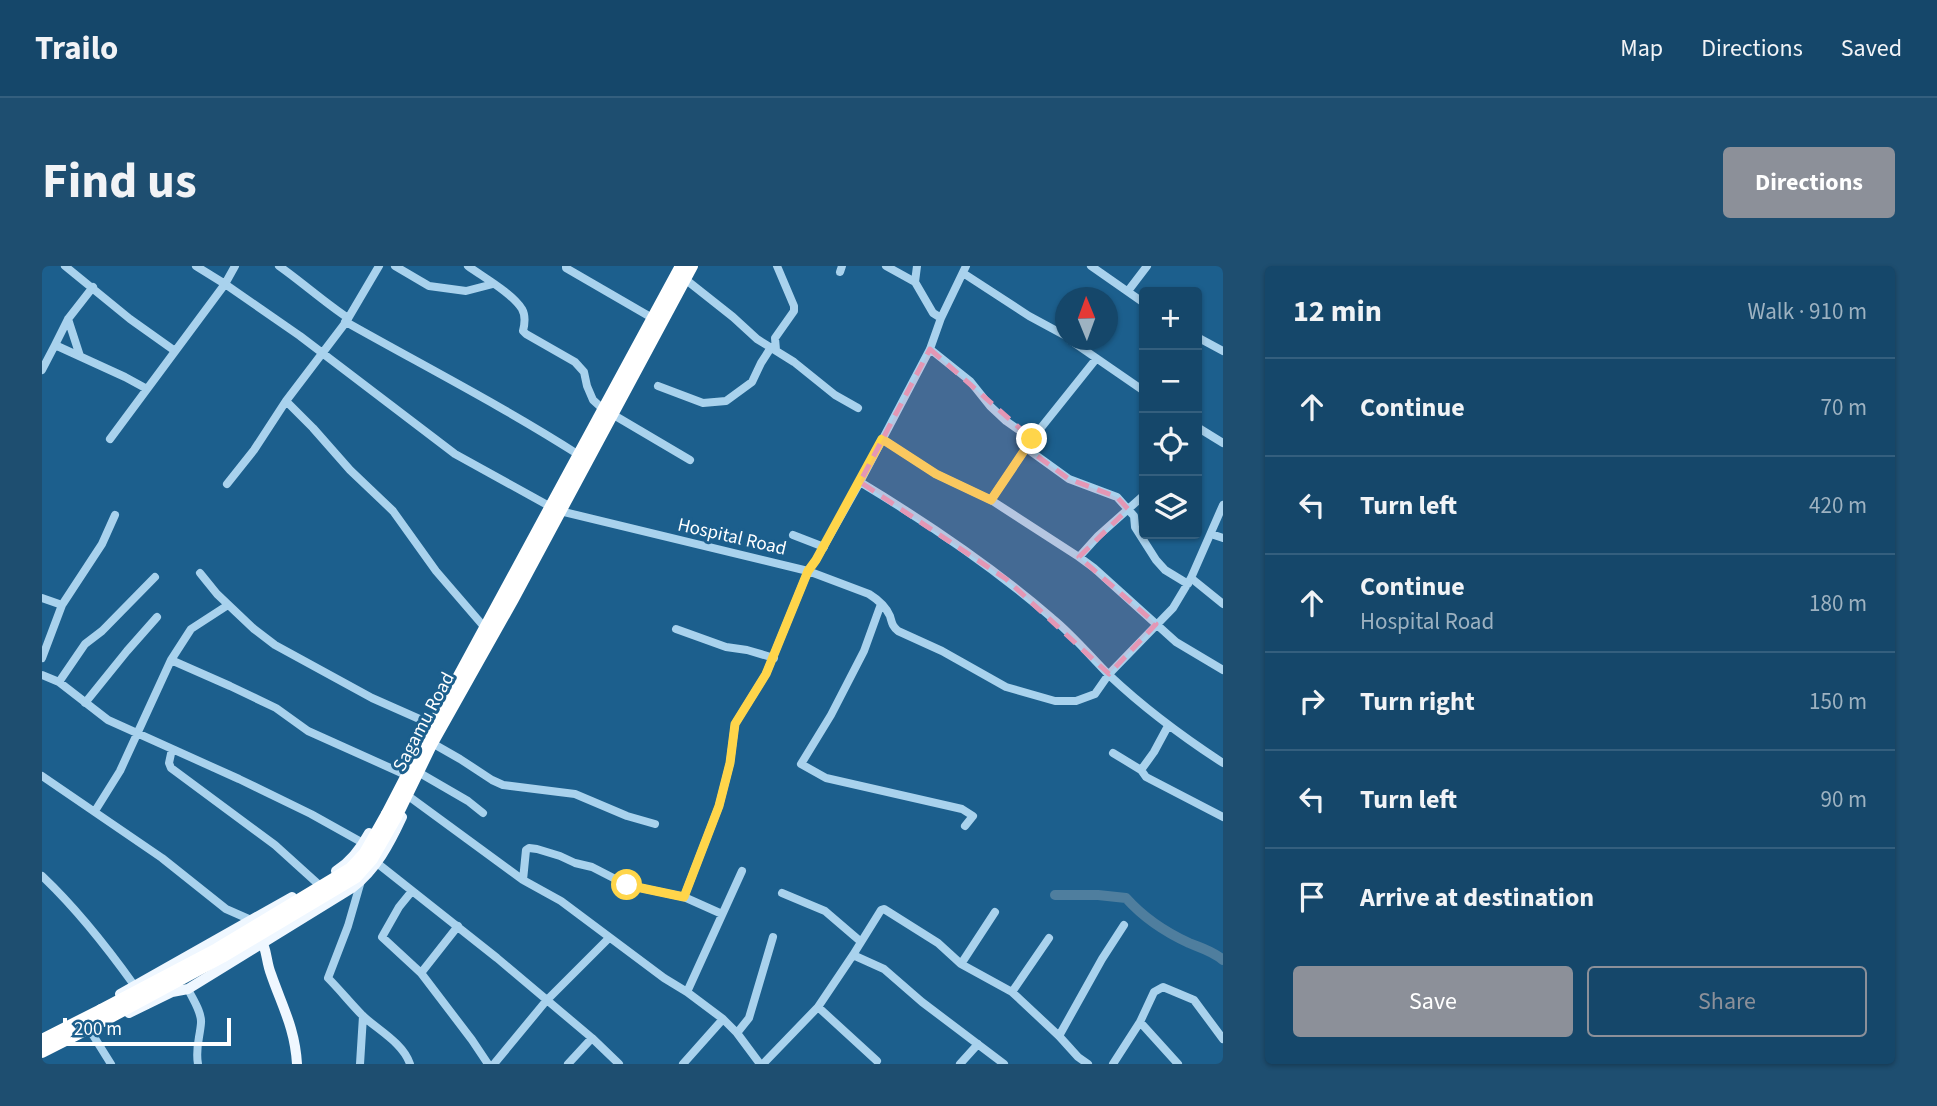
<!DOCTYPE html>
<meta charset="utf-8">
<style>
:root{--surface:#15476a;--page:#1e4e70;--text:#f1f3f6;--muted:#9db2c1;--line:#345f7e;--accent:#8c9099}
body{margin:0;font-family:"Source Sans 3",sans-serif;background:var(--page);color:var(--text)}
.controls{position:absolute;right:21px;top:21px;display:grid;overflow:hidden;border-radius:7px;box-shadow:0 2px 5px #0004}
.controls button{width:63px;height:63px;display:grid;place-items:center;padding:0;border:0;border-bottom:2px solid var(--line);background:var(--surface);color:var(--text);font:35px sans-serif}
.compass{position:absolute;left:1013px;top:21px;width:63px;height:63px;border-radius:50%;background:var(--surface);box-shadow:0 2px 5px #0004;rotate:359deg}
.scale{position:absolute;left:21px;bottom:18px;width:168px;box-sizing:border-box;padding-left:7px;border:4px solid #fff;border-top:0;font-size:19px;line-height:24px;white-space:nowrap;color:#fff;-webkit-text-stroke:5px #1c5f8d;paint-order:stroke}
.stop{position:absolute;width:21px;height:21px;margin:-16px;border:5px solid #ffd54a;border-radius:50%;background:#fff}
.stop.end{background:#ffd54a;border-color:#fff;box-shadow:0 2px 7px #0008}
.list{margin:0;padding:0;list-style:none}
h2{display:flex;justify-content:space-between;align-items:center;height:91px;margin:0;padding:0 28px;font-size:30px}
h2 small{font-size:23px;font-weight:400;color:var(--muted)}
.list li{display:grid;grid-template-columns:46px 1fr auto;gap:21px;align-items:center;box-sizing:border-box;height:98px;padding:0 28px;border-top:2px solid var(--line)}
.list b{display:block;font-size:26px;white-space:nowrap}
.list p{margin:0;font-size:23px;white-space:nowrap;color:var(--muted)}
.list em{font-size:23px;font-style:normal;color:var(--muted)}
.actions{display:flex;gap:14px;padding:21px 28px}
.actions a{flex:1;padding:16px 0;border:2px solid var(--accent);border-radius:7px;text-align:center;font-size:24px;color:var(--accent)}
.actions .main{background:var(--accent);color:#fff}
.icon{flex:none;width:38px;height:38px;fill:none;stroke:currentColor;stroke-width:2;stroke-linecap:round;stroke-linejoin:round}
.map{position:relative;flex:none;width:1181px;height:798px;overflow:hidden;border-radius:7px}
header{display:flex;align-items:center;gap:42px;box-sizing:border-box;height:98px;padding:0 35px;background:var(--surface);border-bottom:2px solid var(--line)}
header strong{font-size:33px}
nav{display:flex;gap:38px;margin-inline-start:auto;font-size:24px}
.intro{display:flex;align-items:center;justify-content:space-between;box-sizing:border-box;height:168px;padding:0 42px}
h1{margin:0;font-size:49px}
.button{padding:18px 32px;border-radius:7px;background:var(--accent);color:#fff;font-size:24px;font-weight:700}
main{display:flex;gap:42px;padding:0 42px}
aside{flex:1;background:var(--surface);border-radius:7px;box-shadow:0 2px 5px #0004}
.map>svg:first-child{display:block}
.lines{fill:none;stroke-linecap:round;stroke-linejoin:round}
.river{stroke:#4f7e9e;stroke-width:10}
.minor{stroke:#a9d2ed;stroke-width:8}
.major{stroke:#eff7ff;stroke-width:10}
.highway{stroke:#fff;stroke-width:12}
.highway-bridge{stroke:#fff;stroke-width:12}
.route{stroke:#ffd54a;stroke-width:9}
.marked{fill:#e497b5;fill-opacity:0.2;stroke:#e497b5;stroke-width:5;stroke-dasharray:14 9;stroke-linejoin:round}
.labels{text-anchor:middle;dominant-baseline:central;stroke-width:6;stroke-linejoin:round;paint-order:stroke}
.street-label{font-size:19px;fill:#fff;stroke:#1c5f8d}
</style>
<header>
<strong>Trailo</strong>
<nav><a>Map</a><a>Directions</a><a>Saved</a></nav>
</header>
<div class="intro"><h1>Find us</h1><a class="button">Directions</a></div>
<main>
<div class="map">
<svg width="1181" height="798" viewBox="0 0 1181 798">
<rect width="100%" height="100%" fill="#1c5f8d"/>
<g class="lines">
<!-- river -->
<path class="river" d="M1013,629H1056L1084,632C1101,651 1123,666 1147,677C1159,682 1171,685 1181,694"/>
<!-- minor -->
<path class="minor" d="M23,0L88,53L133,85
M154,0L183,18L258,70L413,188L509,241
M237,0C261,17 282,36 306,52L303,56
M353,0L387,20L424,25L451,18
M426,0C441,11 470,27 480,43C484,50 483,57 481,65L484,68L533,96L542,106L545,120L551,134L562,144
M524,0V2L612,53
M844,0L873,16L891,47L899,52
M1049,0L1102,37
M798,6L800,0
M921,7L987,50L1024,70
M643,13L691,51L715,73L752,96L793,129L816,142
M873,16L875,0
M1086,25L1105,0
M26,53L38,90
M304,56C382,100 462,141 537,189
M1155,71L1181,85
M1028,74L1102,125
M13,79L26,53L51,21
M888,83L928,115L948,140L964,155L990,173
M734,84L733,72L752,45V40L735,0
M0,104L13,79L83,111L105,123
M616,120L661,137L684,135L710,116L719,97L728,83
M244,135L271,162L308,204L351,245L394,305L444,363
M570,148L648,194
M1155,161L1181,177
M68,173L183,18L193,0
M840,173L894,208L949,234L1037,291L1052,302L1134,376L1181,404
M984,182L1027,213L1075,231L1092,250L1093,261L1114,294L1123,304L1146,318
M818,216C886,257 951,301 1010,352C1031,369 1048,390 1067,409C1102,442 1141,471 1181,497
M185,218L212,184L244,135L304,56L337,0
M949,234L990,173L1054,93
M518,245L766,305L774,294L818,216L888,83L899,52L924,0
M1169,268L1181,272
M751,269L782,281
M1037,291L1056,270L1102,229
M158,307L175,328L212,363L233,379L330,432L391,459
M1149,312L1181,338
M0,332L20,339
M839,338L822,385L789,449L759,498L784,512L920,543L931,550L923,560
M634,363L684,381L705,384L732,392
M0,392L20,339L60,278L73,249
M129,394L188,420L234,442L266,465L364,509
M0,409L17,416L66,454L197,513L269,548L321,577
M17,416L43,378L60,365L113,311
M43,437L85,385L115,351
M390,477L418,493L450,514L461,519L533,528L585,550L613,558
M130,483L127,497L129,502L233,579L275,617
M1071,487L1099,504L1104,511L1181,551
M1099,504L1112,486L1126,460
M376,506L426,535L441,547
M0,510L120,592L184,643L209,654
M365,529L481,614L519,635L622,712L645,726L681,753L695,767L718,798
M53,545L78,505L129,394L149,363L186,339
M335,597L455,692L550,772L577,798
M0,610C35,643 64,680 92,719
M481,614L484,584L487,582L495,583L518,590L533,597L550,601L585,619L642,631L680,648
M319,615L306,660L286,712C298,724 309,738 321,750C336,764 361,777 368,798
M370,625L357,641L340,671L379,707L430,774L446,798
M740,627L783,645L818,675
M642,631L677,540L688,497L693,458L724,408L766,305L827,328C835,333 844,341 848,350C850,357 850,360 856,365L900,385L964,421L1013,435H1034L1053,428L1067,408L1131,342L1149,312L1181,239
M811,689L842,703L880,736L962,798
M919,698L953,646
M379,707L416,660
M146,723C150,732 160,746 159,757C158,771 153,782 156,798
M645,726L700,605
M970,726L1007,672
M776,741L835,795
M1098,756L1136,798
M49,766L69,798
M695,767L707,752L731,671
M1017,770L1060,693L1082,659
M318,798L321,750
M452,798L504,735L567,672
M526,798L550,772
M641,798L681,753
M721,798L776,741L811,689L839,644L842,643L896,677L919,698L970,726L1017,770L1036,791L1046,798
M918,798L936,778
M1071,798L1098,756L1112,726L1121,721L1152,734L1181,773"/>
<!-- major -->
<path class="major" d="M294,605C308,596 319,582 327,567
M218,671C225,682 224,696 229,708C240,740 253,762 255,798
M78,728L250,631
M87,747L130,726L146,723L310,622C334,604 348,577 360,551"/>
<!-- highway -->
<path class="highway" d="M345,548L404,434L639,0
M354,551L390,477L471,333L650,0
M0,774L59,744
M0,786L65,753"/>
<!-- highway-bridge -->
<path class="highway-bridge" d="M59,744L175,683L308,603L323,587L345,548
M65,753L180,691L314,611L330,593L354,551"/>
</g>
<g class="lines">
<!-- route -->
<path class="route" d="M585,619L642,631L677,540L688,497L693,458L724,408L766,305L774,294L840,173L894,208L949,234L990,173"/>
</g>
<!-- marked area -->
<path class="marked" d="M888,83L990,173L984,182L1027,213L1075,231L1086,243L1037,291L1114,358L1067,408L964,313L818,216Z"/>
<g class="labels">
<!-- street labels -->
<g class="street-label">
<text transform="translate(690 271) rotate(13)">Hospital Road</text>
<text transform="translate(382 456) rotate(-62)">Sagamu Road</text>
</g>
</g>
</svg>
<div class="controls">
<button>+</button>
<button>−</button>
<button><svg class="icon" aria-label="locate" viewBox="0 0 24 24"><circle cx="12" cy="12" r="6"/><path d="M12 2v4M12 18v4M2 12h4M18 12h4"/></svg></button>
<button><svg class="icon" aria-label="layers" viewBox="0 0 24 24"><path d="M12 4l9 5-9 5-9-5zM3 14l9 5 9-5"/></svg></button>
</div>
<svg class="compass" viewBox="-18 -18 36 36"><path d="M0-13l5 13h-10z" fill="#e53935"/><path d="M0 13l5-13h-10z" fill="#9db2c1"/></svg>
<div class="scale">200 m</div>
<div class="stop" style="left:585px;top:619px"></div>
<div class="stop end" style="left:990px;top:173px"></div>
</div>
<aside>
<h2>12 min<small>Walk · 910 m</small></h2>
<ul class="list">
<li><svg class="icon" aria-label="ahead" viewBox="0 0 24 24"><path d="M12 20V5M6 11l6-6 6 6"/></svg><div><b>Continue</b></div><em>70 m</em></li>
<li><svg class="icon" aria-label="left" viewBox="0 0 24 24"><path d="M17 20v-9H6M10 6l-5 5 5 5"/></svg><div><b>Turn left</b></div><em>420 m</em></li>
<li><svg class="icon" aria-label="ahead" viewBox="0 0 24 24"><path d="M12 20V5M6 11l6-6 6 6"/></svg><div><b>Continue</b><p>Hospital Road</p></div><em>180 m</em></li>
<li><svg class="icon" aria-label="right" viewBox="0 0 24 24"><path d="M7 20v-9h11M14 6l5 5-5 5"/></svg><div><b>Turn right</b></div><em>150 m</em></li>
<li><svg class="icon" aria-label="left" viewBox="0 0 24 24"><path d="M17 20v-9H6M10 6l-5 5 5 5"/></svg><div><b>Turn left</b></div><em>90 m</em></li>
<li><svg class="icon" aria-label="arrive" viewBox="0 0 24 24"><path d="M6 21V4h12l-3 4 3 4H6"/></svg><div><b>Arrive at destination</b></div></li>
</ul>
<div class="actions"><a class="main">Save</a><a>Share</a></div>
</aside>
</main>
